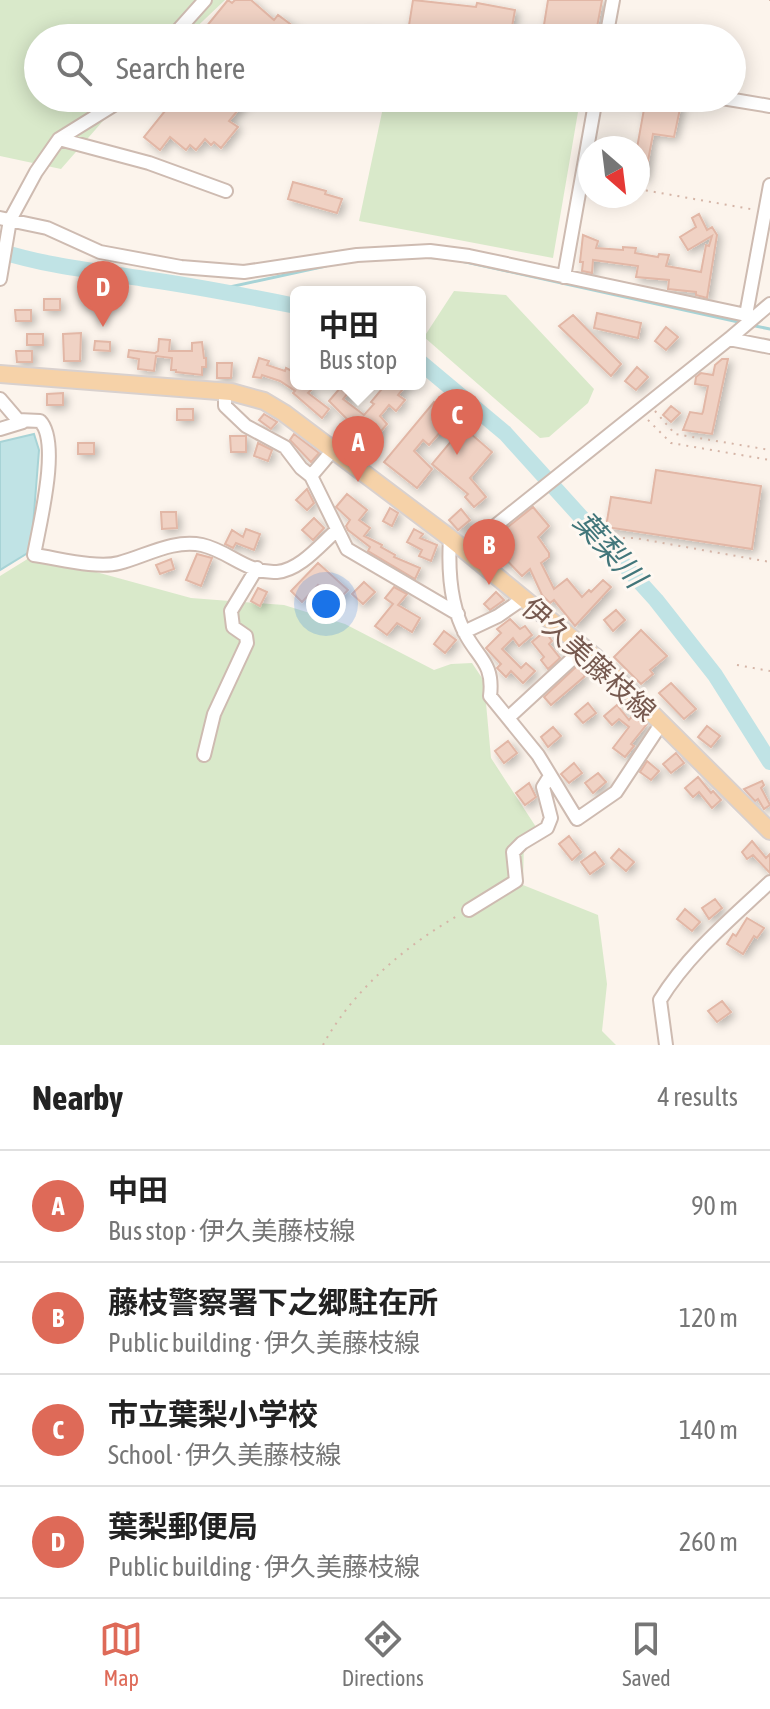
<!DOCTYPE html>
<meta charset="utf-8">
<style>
:root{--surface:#fff;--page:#f6f6f6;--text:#222;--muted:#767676;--line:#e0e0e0;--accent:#de6a58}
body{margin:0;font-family:"Asap Condensed","Noto Sans JP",sans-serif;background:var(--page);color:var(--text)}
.compass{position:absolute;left:578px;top:136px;width:72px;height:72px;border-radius:50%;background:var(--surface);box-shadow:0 4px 20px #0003;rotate:152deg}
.you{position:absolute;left:326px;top:604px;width:28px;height:28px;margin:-20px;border:6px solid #fff;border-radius:50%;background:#1a73e8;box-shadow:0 0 0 12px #1a73e833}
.badge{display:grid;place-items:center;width:52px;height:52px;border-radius:50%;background:var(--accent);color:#fff;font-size:26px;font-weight:700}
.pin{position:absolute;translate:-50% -66px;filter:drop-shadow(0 2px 4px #0008)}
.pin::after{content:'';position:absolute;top:42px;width:28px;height:24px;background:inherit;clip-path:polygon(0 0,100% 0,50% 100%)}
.popup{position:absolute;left:290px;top:286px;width:136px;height:104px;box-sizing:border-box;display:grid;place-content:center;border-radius:12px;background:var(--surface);filter:drop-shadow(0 2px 6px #0005);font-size:26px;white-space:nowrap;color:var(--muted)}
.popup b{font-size:30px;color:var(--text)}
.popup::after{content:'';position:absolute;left:50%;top:100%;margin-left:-16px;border:16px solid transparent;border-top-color:var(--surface)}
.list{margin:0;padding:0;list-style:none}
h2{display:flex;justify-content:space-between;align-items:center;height:104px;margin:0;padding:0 32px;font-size:34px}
h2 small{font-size:26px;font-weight:400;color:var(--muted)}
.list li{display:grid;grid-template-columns:52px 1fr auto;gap:24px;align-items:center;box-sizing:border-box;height:112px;padding:0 32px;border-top:2px solid var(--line)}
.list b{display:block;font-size:30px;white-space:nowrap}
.list p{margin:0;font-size:26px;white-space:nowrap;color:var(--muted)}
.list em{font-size:26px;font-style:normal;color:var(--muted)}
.icon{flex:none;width:44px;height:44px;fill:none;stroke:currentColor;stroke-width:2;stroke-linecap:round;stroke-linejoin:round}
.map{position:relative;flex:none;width:770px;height:1045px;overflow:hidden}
.search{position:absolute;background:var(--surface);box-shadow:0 4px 20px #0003;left:24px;right:24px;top:24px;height:88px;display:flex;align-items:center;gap:20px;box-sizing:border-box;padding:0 28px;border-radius:44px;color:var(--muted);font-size:30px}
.sheet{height:552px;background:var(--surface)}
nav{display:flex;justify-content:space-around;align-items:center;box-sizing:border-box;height:112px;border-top:2px solid var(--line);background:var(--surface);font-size:22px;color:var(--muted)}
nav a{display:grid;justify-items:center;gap:4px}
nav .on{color:var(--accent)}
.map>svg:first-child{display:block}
.green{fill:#d9e9ca}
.water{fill:#c0e3e5;stroke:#a7d3d6;stroke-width:2}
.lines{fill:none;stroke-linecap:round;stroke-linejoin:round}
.stream{stroke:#a7d3d6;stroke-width:3}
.river{stroke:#c0e3e5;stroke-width:16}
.building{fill:#f0d2c4;stroke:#e2b7a6;stroke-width:2;filter:url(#shadow)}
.minor-casing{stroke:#cebbb1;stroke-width:16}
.major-casing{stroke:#d9d1ce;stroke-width:20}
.path{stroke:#d5b5a7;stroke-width:2;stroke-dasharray:2 6;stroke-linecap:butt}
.minor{stroke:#fff;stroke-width:12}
.major{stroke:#f6d2a8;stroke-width:16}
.labels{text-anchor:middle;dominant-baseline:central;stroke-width:6;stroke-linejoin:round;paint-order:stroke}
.street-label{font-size:28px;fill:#76594f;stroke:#fef8f2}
.water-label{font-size:30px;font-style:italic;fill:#42767a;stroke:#fef8f2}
</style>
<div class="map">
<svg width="770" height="1045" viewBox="0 0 770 1045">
<defs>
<filter id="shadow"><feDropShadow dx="3.5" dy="3.5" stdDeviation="4" flood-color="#0004"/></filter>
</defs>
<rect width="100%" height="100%" fill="#fcf4ec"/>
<!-- green -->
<path class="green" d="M0,0H225L185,38H38V98H123L61,169L0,156Z
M385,98H501L578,112L553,258L359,221Z
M454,291L506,295L594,389L588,403L549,437L540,438L424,337Z
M34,555L191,598L284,605L345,624L434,670L451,664L472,663L484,681L491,758L536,827L524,838L523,885L598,915L607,984L602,1031L616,1045H0V576Z"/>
<!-- water -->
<path class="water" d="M34,434L39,450L31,551L0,570V442Z"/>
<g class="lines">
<!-- stream -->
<path class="stream" d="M417,257L438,258
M461,261L743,323
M216,290L326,266
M750,325L770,329"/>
<!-- river -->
<path class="river" d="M0,251C47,266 96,271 145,279C196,286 246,296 296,306
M420,362L505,433L656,600L715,675L770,762"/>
</g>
<!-- building -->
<path class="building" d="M228,0L232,3L235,0H251L274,20L278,15L309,38H197Z
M413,0L476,7L477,3L515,10L510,38H407Z
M548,0H602L595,38L543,31Z
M365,29L395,34L394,38H363Z
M160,98H248L229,121L238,127L221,148L214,142L211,145L205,139L196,150L190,145L186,150L170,137L160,150L144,137L169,106Z
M646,98H660L681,104L674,137L653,134L645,177L638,176L637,148Z
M293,182L326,191L325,194L342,199L337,213L288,199Z
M699,214L707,230L712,227L717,235L707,298L696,295V292L668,289L669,280L636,277L638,266L593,260L592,273L582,271L583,262H580L583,235L598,241L596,248L623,250V247L636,248L635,253L658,257L659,254L669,255L666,266L701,272L706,245L709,246L712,236L688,250L680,237L696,227L692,218Z
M44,299H60V310H44Z
M15,310H31V321H16Z
M597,313L641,323L638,338L594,328Z
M573,315L621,364L611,376L559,326Z
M666,327L678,337L666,350L655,341Z
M81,333L80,361H64L63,334Z
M27,334H43V345H27Z
M159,339L170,340L169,351H192V343L202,342L204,358H206V367H202V375L176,372V370H171L172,358L156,356L154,371L138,369L139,359L128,357L129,350L155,353L158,351Z
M95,341L110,342V351L94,350Z
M16,351H32V362H17Z
M259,358L269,361L267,365L285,371L286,368L296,373V384H304L311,390L308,393L329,409L322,418L293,393L295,391L280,381L262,375L261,378L253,377Z
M722,359H728L712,434L683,430L690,412L702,414L703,412L708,386L695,384L696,377L701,373L713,375L715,365Z
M217,363H232L231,378H217Z
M637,367L648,377L636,390L625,381Z
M386,384H407L398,395L405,400L396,411L389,405L380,416L387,424L366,450L350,440L348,442L337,433L348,420L329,401L341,387L348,393L343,399L364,415L374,404L371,402Z
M63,393V405H47V394Z
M434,402L445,413L436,425L442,430L429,445L423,440L414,451L432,469L417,488L384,462Z
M671,406L680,413L671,422L663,415Z
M177,409H193V420H177Z
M264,414L277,422L271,429L259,420Z
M463,427L492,452L470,478L486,497L474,507L465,497L468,494L432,464Z
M294,434L319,453L311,462L290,440Z
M230,436H246V452H231Z
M78,443H94V454H78Z
M258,443L272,450L268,461L254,456Z
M656,470L761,486L752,549L606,527L611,497L651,503Z
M307,489L314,503L307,510L296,500Z
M347,494L367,510L359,520L370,528L364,536L382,545L381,547L395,555L394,557L420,568L415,579L368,551L370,547L348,530L346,526L350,520L336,507Z
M533,507L549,526L538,537L549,553V557L541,563L554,589L567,579L582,597L589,590L591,592L603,580L611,587L575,626L554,600L550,603L542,595L530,569L522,576L489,542Z
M390,508L398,513L392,526L383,521Z
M461,509L470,520L458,530L449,520Z
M161,512H176L177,528L162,529Z
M314,518L324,528L313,540L302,530Z
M246,529L260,534L254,550L236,543L233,548L225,544L232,530L243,537Z
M414,529L423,534L420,538L437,545L431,561L419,556L422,550L407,542Z
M197,554L212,558L201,586L186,580Z
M171,559L174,569L160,574L156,565Z
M318,563L348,590L336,602L318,585L302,602L291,591Z
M364,582L375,592L363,604L352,594Z
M394,587L407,594L398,605L420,618L412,632L397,623L387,635L375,626L393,604L385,598Z
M258,588L267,592L260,606L251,601Z
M496,592L504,600L490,610L484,604Z
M616,610L625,620L613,631L604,620Z
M510,619L520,629L525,626L532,635L519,646L513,638L502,649L521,668L526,663L535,671L523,683L511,671L506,677L497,668L501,664L486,648L501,633L497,629Z
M641,630L667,656L650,670L653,674L641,684L614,657Z
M444,631L456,640L445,653L434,644Z
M545,631L552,641L549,644L560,658L548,669L541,660L544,657L532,642Z
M577,666L585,676L551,705L544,697Z
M671,683L696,709L684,719L659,693Z
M588,703L596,713L583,723L575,714Z
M617,705L629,720L634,714L647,724L631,744L634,746L625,757L613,748L629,727L619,719L612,725L604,716Z
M707,726L720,736L711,747L698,737Z
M553,727L561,736L548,747L541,737Z
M508,741L517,753L504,763L495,751Z
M676,753L684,763L671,773L663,764Z
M647,761L659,771L651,780L640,772Z
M574,763L582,773L569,783L561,774Z
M598,773L606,782L593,793L585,783Z
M698,777L711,793L713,791L721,800L712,808L699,792L693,797L685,788Z
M762,781L764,785L761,788L770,805L764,809L758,799L755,801L744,789Z
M529,783L536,797L525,805L516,793Z
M569,836L581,852L572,860L559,844Z
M752,841L766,858L770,854V873L753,855L747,859L742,852Z
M619,849L634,862L626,871L611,858Z
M595,852L604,864L590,874L581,862Z
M715,899L722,908L709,919L702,908Z
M685,909L700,922L692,931L677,919Z
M747,918L764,928L757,938L754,936L743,954L727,944L733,934L736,936Z
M722,1001L731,1012L717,1022L708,1011Z"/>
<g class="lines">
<!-- minor casing -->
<g class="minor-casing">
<path id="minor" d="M171,38L205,0
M606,38L613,0
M722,98L770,106
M59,139L149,163L226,191
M0,218L47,228L100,252L181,267L244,272L357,255L430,251L469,256L746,315L750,320
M564,277L596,98
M0,279L10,220L36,172L59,139L125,98
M746,315L770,185
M729,339L770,347
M225,391V406L246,426L285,447L301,468L311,476
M0,399L18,420L40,421C61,442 39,526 34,555C57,558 97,569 119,563C146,556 173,539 202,545C229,551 248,574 277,572C300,570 320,545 337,530
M0,429L23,422
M333,450L311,476L347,549L458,614
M450,538C448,570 450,606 466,635C479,659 494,664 490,696L538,755L577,819L616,792L661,724
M465,550L729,339L770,304
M464,632L498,616L524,598
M509,717L584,648
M204,755L214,714L247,643L246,636L233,627L231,611L257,568
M469,910L516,881L513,852L522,843L547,828L551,818L543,787L550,776
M666,1045L660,1000C689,953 731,919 770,882"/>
</g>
<!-- major casing -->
<g class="major-casing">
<path id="major" d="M0,374L231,392L264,401L284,413L450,538L595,657L770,831"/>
</g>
<!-- path -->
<path class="path" d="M769,0H770
M638,189L756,210
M655,411L675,434L770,450
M648,420L671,443L770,460
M623,538H635L770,562
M737,665L770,671
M323,1045C352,991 406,945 459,915"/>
<!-- minor -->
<use href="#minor" class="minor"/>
<!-- major -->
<use href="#major" class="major"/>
</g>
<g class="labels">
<!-- street labels -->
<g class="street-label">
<text transform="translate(589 659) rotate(42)">伊久美藤枝線</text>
</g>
<!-- water labels -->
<g class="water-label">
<text transform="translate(610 549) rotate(48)">葉梨川</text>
</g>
</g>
</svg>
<svg class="compass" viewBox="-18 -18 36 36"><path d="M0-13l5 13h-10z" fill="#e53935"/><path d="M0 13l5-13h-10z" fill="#767676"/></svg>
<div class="you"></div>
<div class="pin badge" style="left:358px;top:482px">A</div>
<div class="popup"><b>中田</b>Bus stop</div>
<div class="pin badge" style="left:489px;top:585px">B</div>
<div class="pin badge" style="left:457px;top:455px">C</div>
<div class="pin badge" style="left:103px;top:327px">D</div>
<div class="search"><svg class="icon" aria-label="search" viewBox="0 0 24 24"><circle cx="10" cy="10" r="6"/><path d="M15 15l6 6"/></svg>Search here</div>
</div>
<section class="sheet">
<h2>Nearby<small>4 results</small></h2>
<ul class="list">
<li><span class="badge">A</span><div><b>中田</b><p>Bus stop · 伊久美藤枝線</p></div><em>90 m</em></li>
<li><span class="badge">B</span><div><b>藤枝警察署下之郷駐在所</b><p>Public building · 伊久美藤枝線</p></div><em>120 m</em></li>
<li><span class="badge">C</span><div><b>市立葉梨小学校</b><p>School · 伊久美藤枝線</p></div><em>140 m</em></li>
<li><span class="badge">D</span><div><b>葉梨郵便局</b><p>Public building · 伊久美藤枝線</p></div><em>260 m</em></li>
</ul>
</section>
<nav>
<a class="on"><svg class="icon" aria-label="map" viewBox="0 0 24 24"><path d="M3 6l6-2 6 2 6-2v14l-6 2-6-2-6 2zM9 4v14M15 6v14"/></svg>Map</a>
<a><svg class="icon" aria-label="directions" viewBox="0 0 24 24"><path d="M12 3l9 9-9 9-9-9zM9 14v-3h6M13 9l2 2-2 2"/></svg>Directions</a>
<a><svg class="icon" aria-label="saved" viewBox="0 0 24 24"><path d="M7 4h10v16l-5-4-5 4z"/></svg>Saved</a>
</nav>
